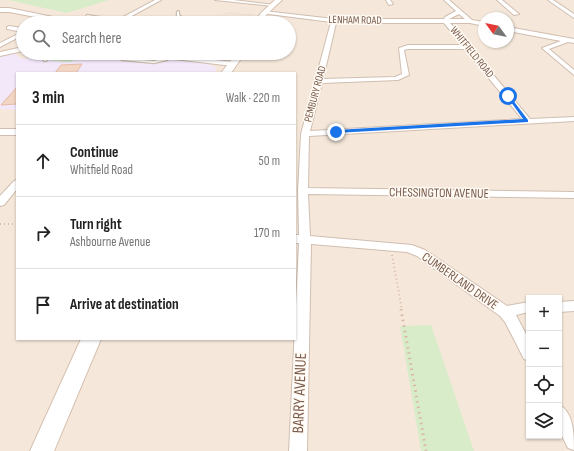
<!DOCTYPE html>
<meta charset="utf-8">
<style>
:root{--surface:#fff;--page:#f2f2f2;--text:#222;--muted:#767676;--line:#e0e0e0}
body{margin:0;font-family:"Sofia Sans Condensed",sans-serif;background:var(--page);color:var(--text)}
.controls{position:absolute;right:12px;bottom:12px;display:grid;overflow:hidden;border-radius:0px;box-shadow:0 1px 3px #0004}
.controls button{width:36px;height:36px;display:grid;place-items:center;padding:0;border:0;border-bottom:1px solid var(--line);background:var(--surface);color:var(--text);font:20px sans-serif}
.compass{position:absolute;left:478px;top:12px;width:36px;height:36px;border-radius:50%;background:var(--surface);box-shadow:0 1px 3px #0004;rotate:303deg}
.stop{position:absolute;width:12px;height:12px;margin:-9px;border:3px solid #1a73e8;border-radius:50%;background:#fff}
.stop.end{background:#1a73e8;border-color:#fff;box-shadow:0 1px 4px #0008}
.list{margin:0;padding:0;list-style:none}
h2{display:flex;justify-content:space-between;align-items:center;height:52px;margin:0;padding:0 16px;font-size:17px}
h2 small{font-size:13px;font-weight:400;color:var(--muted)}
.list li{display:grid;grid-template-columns:26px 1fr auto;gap:12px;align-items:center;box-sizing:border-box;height:72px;padding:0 16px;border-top:1px solid var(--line)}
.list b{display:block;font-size:15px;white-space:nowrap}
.list p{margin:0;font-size:13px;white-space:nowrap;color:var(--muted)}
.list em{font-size:13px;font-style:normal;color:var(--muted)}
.icon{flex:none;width:22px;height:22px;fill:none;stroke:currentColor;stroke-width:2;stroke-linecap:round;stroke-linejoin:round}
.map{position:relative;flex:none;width:574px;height:451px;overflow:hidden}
.search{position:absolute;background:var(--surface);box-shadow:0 1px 3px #0004;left:16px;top:16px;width:280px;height:44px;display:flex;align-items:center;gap:10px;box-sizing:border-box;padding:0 14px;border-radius:22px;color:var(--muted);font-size:15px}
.panel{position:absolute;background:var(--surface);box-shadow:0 1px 3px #0004;left:16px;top:72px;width:280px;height:268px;border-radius:0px}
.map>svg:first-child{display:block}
.residential{fill:#f5e8da;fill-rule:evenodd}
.education{fill:#f3e8fa}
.green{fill:#d8ecc9}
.building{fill:#f3d5c3;stroke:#e6bba3}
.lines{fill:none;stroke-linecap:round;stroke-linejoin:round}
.lane-casing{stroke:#d1beb0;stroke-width:2.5}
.street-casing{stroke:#d1beb0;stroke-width:2}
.secondary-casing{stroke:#d6c0b0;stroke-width:2}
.path-far2{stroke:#d9b8a5;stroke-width:1;stroke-dasharray:0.5 1.5;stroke-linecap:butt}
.path-far1{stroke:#d9b8a5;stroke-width:2;stroke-dasharray:1 3;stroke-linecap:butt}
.path{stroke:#d9b8a5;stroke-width:3;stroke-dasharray:1.5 4;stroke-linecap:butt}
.lane{fill:#fff;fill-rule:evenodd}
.street{fill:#fff;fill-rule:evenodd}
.secondary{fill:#fff;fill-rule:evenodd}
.route{fill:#1a73e8}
.labels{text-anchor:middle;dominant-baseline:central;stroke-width:3;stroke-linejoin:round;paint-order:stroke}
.far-street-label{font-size:11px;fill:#7a5c4d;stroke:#fffaf3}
.street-label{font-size:13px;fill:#7a5c4d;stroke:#fffaf3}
.near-street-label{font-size:16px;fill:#7a5c4d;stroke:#fffaf3}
</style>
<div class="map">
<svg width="574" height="451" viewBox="0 0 574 451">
<rect width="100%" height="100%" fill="#fdf6ec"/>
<!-- residential -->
<path class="residential" d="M0,0H574V451H0ZM484,18H508V42H484ZM23,23H289V53H23ZM17,73H295V339H17ZM529,298H559V436H529Z"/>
<!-- education -->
<path class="education" d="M14,53L21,59L30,58L37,53H108L203,63L214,66L216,69V73H17V110L0,109V57Z"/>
<!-- green -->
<path class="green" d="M8,0H109L67,13Z
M79,53L72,62H61L62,59L61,61H52L58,54Z
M431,325L474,451H421L400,326Z"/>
<!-- building -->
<path class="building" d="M82,64L76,73H55L61,65Z
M17,87V104L1,105Z"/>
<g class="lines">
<!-- lane casing -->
<g class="lane-casing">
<path id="lane" d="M178,11L179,12V15L191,23H188L177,16V12Z
M87,15L119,20L120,21L119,22L86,17Z
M49,53H53L46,61H44V59Z
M167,55L170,56L167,60L154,63L122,60L120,59L122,58L154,61L165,58Z"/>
</g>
<!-- street casing -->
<g class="street-casing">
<path id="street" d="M155,0H161L119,23H112Z
M215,0H233L275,5L273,6Z
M386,0H390L393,4L389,5Z
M444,0H449L472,20L484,22V26L470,23H450L469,45L471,46V48L530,119L574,117V121L309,136L308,188L574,192V198L308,194L310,236L412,245L425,250L507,306L529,302V312L516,315L529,340V361L524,359L505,322L500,316L417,256L407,252L311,244L307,451H289L299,243H295V235H299L298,191L301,134L331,22L261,13L264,11L334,19H444L445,17L456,11ZM459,14L465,19H449ZM336,23H444L462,45H408L399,48L402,74L395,77L323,79ZM408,49H465L522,119L310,131L322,83L398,80L409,75L404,50Z
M497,0H502L519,14L514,15Z
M548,0H553L574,14V18Z
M0,8H9L53,17L57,21L53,23H45L51,20L9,12H0Z
M189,21L200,23H186Z
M9,26L23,28V35L0,47V43L22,32L7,29V27Z
M508,27L574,39V43L568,42L549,49L574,70V75L542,48L561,41L508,31Z
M23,47V51L0,56V52Z
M137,53H156L233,62L236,64L233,66L140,55Z
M0,129H17V135H0Z
M17,180V189L4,205L0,206V196L14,181Z
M574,301V311L559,312V302Z
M559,405C574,412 574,435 574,450L568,448L559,430Z"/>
</g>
<!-- secondary casing -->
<g class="secondary-casing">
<path id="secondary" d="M275,0H282L267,14L261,23H253L262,12Z
M237,53H245L231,73H221Z
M81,339H101L54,451H30Z"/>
</g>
<!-- path-far2 -->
<path class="path-far2" d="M61,20L78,23
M203,22L221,18L227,13L254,15"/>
<!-- path-far1 -->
<path class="path-far1" d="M0,224H17
M392,255L402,310"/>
<!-- path -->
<path class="path" d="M401,309L426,451"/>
<!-- lane -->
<use href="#lane" class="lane"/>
<!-- street -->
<use href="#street" class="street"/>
<!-- secondary -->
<use href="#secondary" class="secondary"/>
</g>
<!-- route -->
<path class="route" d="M506,95H509L528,120V122L336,133L334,132L336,130L523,119Z"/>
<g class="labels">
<!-- far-street labels -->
<g class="far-street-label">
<text transform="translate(355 20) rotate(1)">LENHAM ROAD</text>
<text transform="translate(472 52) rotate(51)">WHITFIELD ROAD</text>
<text transform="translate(315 94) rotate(-75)">PEMBURY ROAD</text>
</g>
<!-- street labels -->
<g class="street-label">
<text transform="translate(439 193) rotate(1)">CHESSINGTON AVENUE</text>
<text transform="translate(460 281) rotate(35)">CUMBERLAND DRIVE</text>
</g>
<!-- near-street labels -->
<g class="near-street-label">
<text transform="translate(300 393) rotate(-88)">BARRY AVENUE</text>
</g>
</g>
</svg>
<div class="controls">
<button>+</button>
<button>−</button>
<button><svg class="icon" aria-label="locate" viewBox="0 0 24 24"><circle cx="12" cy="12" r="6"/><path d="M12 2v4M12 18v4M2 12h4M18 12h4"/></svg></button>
<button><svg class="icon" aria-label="layers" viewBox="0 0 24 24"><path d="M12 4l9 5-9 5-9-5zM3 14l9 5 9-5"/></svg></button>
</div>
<svg class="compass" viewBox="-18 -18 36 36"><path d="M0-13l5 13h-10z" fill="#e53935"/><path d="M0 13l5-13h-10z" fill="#767676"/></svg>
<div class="stop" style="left:508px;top:96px"></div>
<div class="stop end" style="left:336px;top:132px"></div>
<div class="search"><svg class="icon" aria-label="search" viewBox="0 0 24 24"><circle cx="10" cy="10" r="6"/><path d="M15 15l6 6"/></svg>Search here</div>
<section class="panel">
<h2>3 min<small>Walk · 220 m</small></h2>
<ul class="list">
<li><svg class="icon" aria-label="ahead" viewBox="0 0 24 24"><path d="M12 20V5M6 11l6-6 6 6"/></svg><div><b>Continue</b><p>Whitfield Road</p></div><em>50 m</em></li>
<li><svg class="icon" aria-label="right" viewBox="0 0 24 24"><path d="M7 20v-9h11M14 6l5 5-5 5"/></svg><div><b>Turn right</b><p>Ashbourne Avenue</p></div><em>170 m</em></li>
<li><svg class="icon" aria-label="arrive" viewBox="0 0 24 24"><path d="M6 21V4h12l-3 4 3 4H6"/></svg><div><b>Arrive at destination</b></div></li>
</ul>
</section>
</div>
